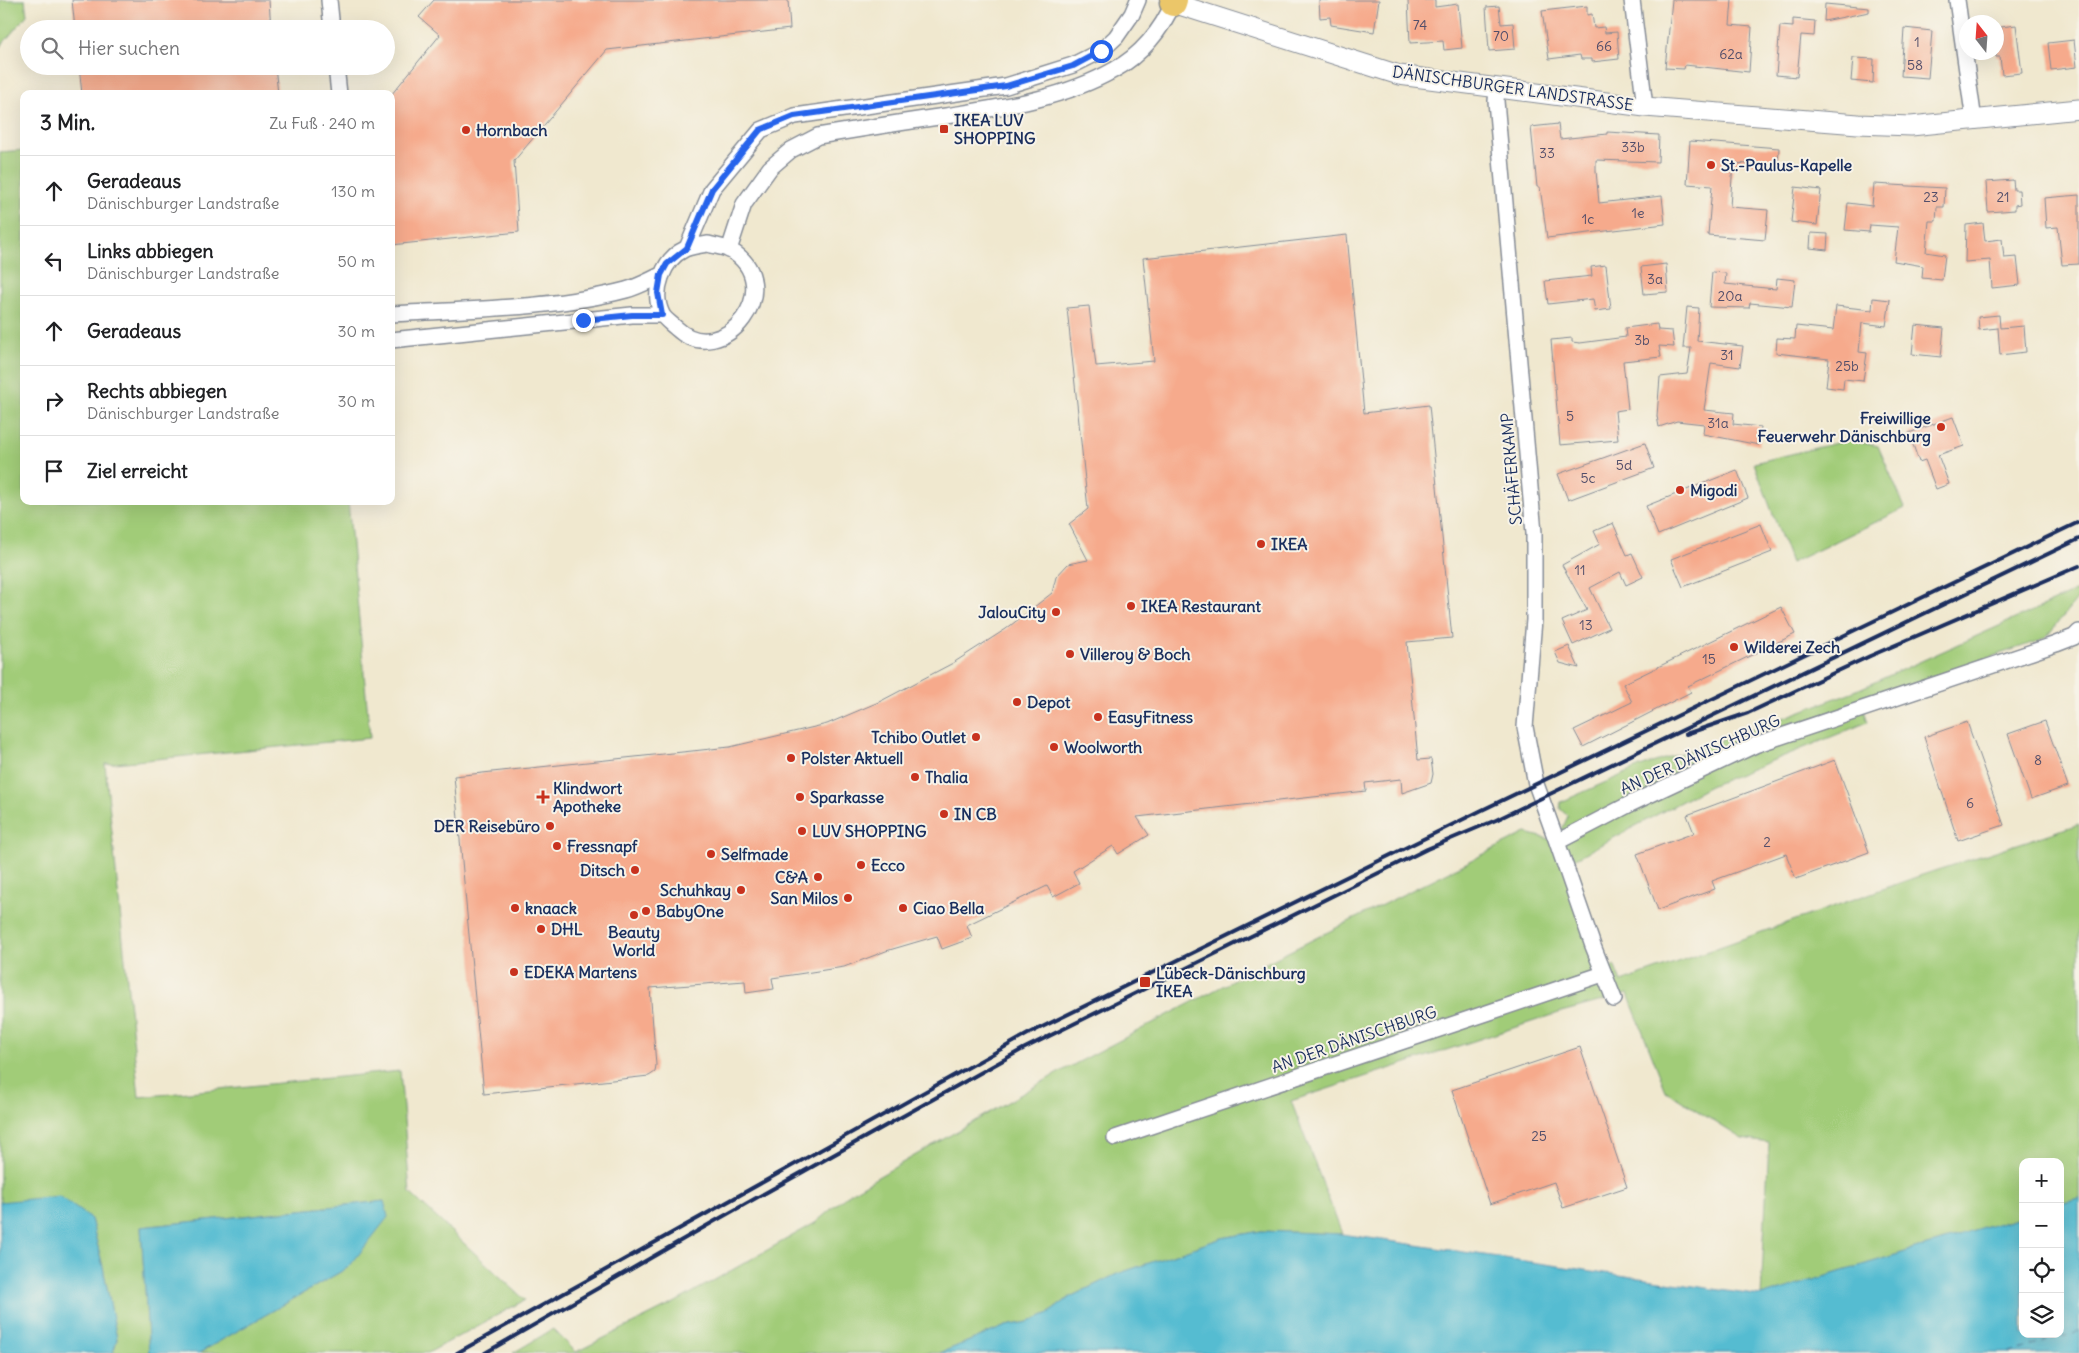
<!DOCTYPE html>
<html lang="de">
<meta charset="utf-8">
<style>
:root{--surface:#fff;--page:#f6f6f6;--text:#202124;--muted:#757577;--line:#e0e0e0}
body{margin:0;font-family:Delius,sans-serif;background:var(--page);color:var(--text)}
.controls{position:absolute;right:15px;bottom:15px;display:grid;overflow:hidden;border-radius:10px;box-shadow:0 5px 20px #0002}
.controls button{width:45px;height:45px;display:grid;place-items:center;padding:0;border:0;border-bottom:1px solid var(--line);background:var(--surface);color:var(--text);font:25px sans-serif}
.compass{position:absolute;left:1959px;top:15px;width:45px;height:45px;border-radius:50%;background:var(--surface);box-shadow:0 5px 20px #0002;rotate:343deg}
.stop{position:absolute;width:15px;height:15px;margin:-11px;border:4px solid #2563eb;border-radius:50%;background:#fff}
.stop.end{background:#2563eb;border-color:#fff;box-shadow:0 1px 5px #0008}
.list{margin:0;padding:0;list-style:none}
h2{display:flex;justify-content:space-between;align-items:center;height:65px;margin:0;padding:0 20px;font-size:21px}
h2 small{font-size:16px;font-weight:400;color:var(--muted)}
.list li{display:grid;grid-template-columns:32px 1fr auto;gap:15px;align-items:center;box-sizing:border-box;height:70px;padding:0 20px;border-top:1px solid var(--line)}
.list b{display:block;font-size:19px;white-space:nowrap}
.list p{margin:0;font-size:16px;white-space:nowrap;color:var(--muted)}
.list em{font-size:16px;font-style:normal;color:var(--muted)}
.icon{flex:none;width:28px;height:28px;fill:none;stroke:currentColor;stroke-width:2;stroke-linecap:round;stroke-linejoin:round}
.map{position:relative;flex:none;width:2079px;height:1353px;overflow:hidden}
.search{position:absolute;background:var(--surface);box-shadow:0 5px 20px #0002;left:20px;top:20px;width:375px;height:55px;display:flex;align-items:center;gap:12px;box-sizing:border-box;padding:0 18px;border-radius:28px;color:var(--muted);font-size:19px}
.panel{position:absolute;background:var(--surface);box-shadow:0 5px 20px #0002;left:20px;top:90px;width:375px;height:415px;border-radius:10px}
.map>svg:first-child{display:block}
.green{fill:#a1cc78;stroke:#5e7e6b}
.water{fill:#54bcd1;stroke:#387698}
.lines{fill:none;stroke-linecap:round;stroke-linejoin:round}
.ferry{stroke:#2c5980;stroke-width:1;stroke-dasharray:6 5;stroke-linecap:butt}
.building{fill:#f6aa8c}
.minor-casing{stroke:#868c96;stroke-width:18}
.tertiary-casing{stroke:#868c96;stroke-width:21}
.motorway-casing{stroke:#868c96;stroke-width:29}
.minor{stroke:#fff;stroke-width:15}
.tertiary{stroke:#fff;stroke-width:19}
.motorway{stroke:#ebc669;stroke-width:26}
.rail{stroke:#1b2f5e;stroke-width:4}
.route{stroke:#2563eb;stroke-width:6}
.poi-dot{fill:#c8321e;stroke:#f7f3e8;stroke-width:2}
.labels{text-anchor:middle;dominant-baseline:central;stroke-width:4;stroke-linejoin:round;paint-order:stroke}
.number-label{font-size:14px;fill:#524e6a}
.street-label{font-size:16px;fill:#1b2f5e;stroke:#f7f3e8}
.poi-label{font-size:16px;font-weight:bold;fill:#1b2f5e;stroke:#f7f3e8;text-anchor:start}
</style>
<div class="map">
<svg width="2079" height="1353" viewBox="0 0 2079 1353">
<rect width="100%" height="100%" fill="#f7f3e8"/>
<filter id="ink" filterUnits="userSpaceOnUse"><feTurbulence type="fractalNoise" baseFrequency=".02" numOctaves="2"/><feDisplacementMap in="SourceGraphic" scale="10" xChannelSelector="R" yChannelSelector="G"/><feConvolveMatrix kernelMatrix="1 2 1 2 8 2 1 2 1" color-interpolation-filters="sRGB"/></filter>
<filter id="wash" filterUnits="userSpaceOnUse"><feTurbulence type="fractalNoise" baseFrequency=".0096" numOctaves="4" result="noise"/><feDisplacementMap in="SourceGraphic" scale="20" xChannelSelector="R" yChannelSelector="G"/><feGaussianBlur stdDeviation="1.12" result="paint"/><feColorMatrix in="noise" values="0 0 0 0 0 0 0 0 0 0 0 0 0 0 0 0 0 1.4 0 .05"/><feComposite in="paint" operator="in"/></filter>
<g filter="url(#wash)">
<rect width="100%" height="100%" fill="#f0e8cf"/>
<!-- green -->
<path class="green" d="M0,0H25L27,15L0,47Z
M24,150V501H348L370,738L105,764L139,1097L400,1071L410,1193L525,1300L428,1353H199L349,1267L384,1201L141,1227L149,1353H113L117,1339L103,1267L91,1219L0,1202V152Z
M1849,440L1878,446L1905,508L1791,563L1754,463Z
M2079,590V597L2047,636L2038,641L1861,701L1868,722L1710,786L1565,864L1604,974L1614,965L1621,982L1922,875L2079,824V1199L2060,1204V1162H2023V1216L1761,1296L1769,1143L1742,1139L1666,1091L1628,994L1565,1011L1291,1101L1342,1234L1261,1231L1222,1238L1117,1274L1070,1297L1049,1313L1028,1322L1006,1326L940,1353H513L553,1329L576,1352L674,1303L815,1223L850,1193L1058,1073L1272,960L1526,833L1557,841L1568,816L1560,809L1561,802L1640,767L1751,730L1857,690Z"/>
<!-- water -->
<path class="water" d="M59,1196L91,1219L103,1267L117,1339L113,1353H0V1202Z
M2079,1199V1353H940L1006,1326L1028,1322L1049,1313L1070,1297L1117,1274L1222,1238L1261,1231L1342,1234L1761,1296L2023,1216V1334H2060V1204Z
M384,1201L388,1217L349,1267L199,1353H149L141,1227Z"/>
<g class="lines">
<!-- ferry -->
<path class="ferry" d="M2010,1353L2079,1331"/>
</g>
<g id="blocks">
<!-- building -->
<path class="building" d="M72,0H269L271,29H75Z
M434,0H788L790,29L607,50L514,161L519,232L391,245V95L440,35L419,17Z
M1319,0H1379L1374,32L1331,25L1330,17L1320,18Z
M1408,0H1435V7L1458,4L1462,48L1444,50L1443,41L1410,43Z
M1672,0H1732L1730,25L1752,27L1749,72L1685,65L1684,69L1665,68Z
M1825,4L1869,8V12L1824,21Z
M1499,6L1501,24L1513,23L1515,49L1489,51L1486,7Z
M1587,6V15L1592,14L1594,28L1604,27L1605,33L1617,32L1619,59L1592,62V59H1581L1580,55L1549,59L1542,11Z
M1793,19L1815,21L1814,36L1801,35L1797,77L1776,75L1780,26L1793,27Z
M2016,25L2022,73L2002,75L2000,57H1996V40L2003,39L2001,27Z
M1904,28L1932,31L1928,78L1901,76Z
M2074,40L2077,67L2051,70L2048,43Z
M1853,58L1874,59L1873,83L1851,81Z
M79,66H275L278,94H82Z
M1558,124L1560,139L1607,134V132L1659,135L1658,162L1596,160V171L1599,203L1662,196L1665,224L1547,238L1540,187H1537L1531,127Z
M1690,141L1779,148L1778,166L1733,163L1730,207L1768,210L1765,240L1708,235L1712,186L1687,184Z
M2013,180L2014,190H2019L2020,204L2015,205V210L1988,212L1986,182Z
M1874,184L1945,188L1944,207H1937L1936,221H1929L1926,252L1945,255L1942,280L1922,278L1923,266L1894,261L1898,227L1870,225L1869,232L1845,230L1848,203L1872,206Z
M1795,187L1821,190L1817,225L1791,222Z
M2079,195V264L2062,265L2058,227L2046,228L2044,198Z
M1983,223L1985,241L2002,239L2004,258L2017,257L2020,285L1992,288L1990,260L1965,262L1966,225Z
M1811,233L1828,234L1827,250L1810,248Z
M1347,235L1364,413L1429,405L1452,638L1407,642L1418,760L1431,759L1433,774L1431,783L1402,793L1401,779L1365,783L1366,791L1137,817L1149,835L1118,854L1113,846L1073,871L1079,883L1053,897L1047,886L967,925L972,938L942,949L937,936L886,951L844,967L772,978L774,989L746,993L745,981L650,988L656,1065L655,1072L649,1076L484,1094L454,776L730,747L827,724L881,701L953,663L1006,629L1052,593L1056,577L1068,564L1088,560L1069,524L1088,509L1067,308L1089,306L1096,366L1154,361L1143,258Z
M1666,264L1668,292L1644,294L1641,267Z
M1606,265L1611,309L1595,311L1593,299L1548,304L1545,281L1592,276L1591,267Z
M1712,272L1726,273L1725,284L1776,289L1777,278L1795,280L1792,307L1750,303L1749,308L1709,307Z
M1873,298L1890,300L1886,326L1862,323L1859,352L1867,353L1863,381L1844,379L1843,389L1826,387L1829,359L1776,353L1777,338L1795,339L1796,326L1833,330L1836,306L1872,310Z
M1687,307L1699,308L1697,341L1743,346L1740,367L1711,363L1704,410L1734,413L1733,424L1761,427L1759,445L1703,434L1704,424L1677,421L1659,427L1657,416L1660,377L1687,374L1691,348H1683Z
M1999,315L2000,328L2024,326L2026,352L2000,355L1998,328L1979,330L1978,317Z
M1657,324L1658,330L1672,331L1674,347L1659,346L1661,357L1623,361L1628,409L1615,411L1618,440L1560,445L1551,340L1572,338V342L1580,343L1626,337L1625,328Z
M1915,325L1944,328L1941,357L1912,354Z
M1953,417L1964,446L1938,455L1949,484L1936,489L1925,460L1919,462L1909,433Z
M1645,443L1654,468L1568,500L1558,474Z
M1737,470L1748,498L1658,535L1646,506Z
M1613,523L1627,555L1632,553L1643,577L1626,585L1620,572L1590,588L1609,628L1573,645L1562,621L1587,610L1562,565L1600,544L1594,531Z
M1761,524L1772,552L1683,587L1671,559Z
M1781,607L1795,634L1688,686L1691,692L1583,747L1574,730L1632,702L1623,684Z
M1569,646L1579,668L1560,663L1555,652Z
M2045,721L2068,786L2031,799L2008,734Z
M1967,722L2004,825L1958,841L1924,737Z
M1835,760L1869,852L1796,879L1786,854L1712,881L1715,889L1658,910L1637,854L1694,833L1687,815Z
M1580,1047L1627,1187L1563,1208L1554,1182L1490,1204L1452,1090Z"/>
</g>
</g>
<g filter="url(#ink)">
<use href="#blocks" fill-opacity="0" stroke="#868c96" stroke-width="1"/>
<g class="lines">
<!-- minor casing -->
<g class="minor-casing">
<path id="minor" d="M329,0L332,29
M1632,0L1645,107
M1957,0L1974,121
M336,66L339,94
M1497,89L1496,101L1534,533V620L1525,727L1536,784L1557,842
M708,244C715,246 724,247 730,250C790,285 723,372 676,328C672,324 664,319 662,314C651,292 663,259 685,249C692,246 701,245 708,244Z
M687,248L712,189L761,130L795,116L1006,86L1073,65L1101,51L1116,37L1132,14L1138,0
M729,250L744,204L770,168L791,150L818,136C860,129 903,122 946,116C1002,107 1063,99 1114,70C1140,56 1162,30 1173,3
M391,314C466,309 554,309 626,290C638,287 650,280 661,275
M391,340L632,315H662
M1614,999L1593,946L1557,842L1630,804L1755,745L2056,644L2074,637L2079,632
M1115,1138L1603,974"/>
</g>
<!-- tertiary casing -->
<g class="tertiary-casing">
<path id="tertiary" d="M1173,3L1399,75L1645,107L1858,124L1911,126L2079,109"/>
</g>
<!-- motorway casing -->
<g class="motorway-casing">
<path id="motorway" d="M1173,3L1174,0"/>
</g>
<!-- minor -->
<use href="#minor" class="minor"/>
<!-- tertiary -->
<use href="#tertiary" class="tertiary"/>
<!-- motorway -->
<use href="#motorway" class="motorway"/>
<!-- rail -->
<path class="rail" d="M1686,734L1748,713L1870,656L2079,566
M457,1353L1028,1034L1480,811L2079,522
M485,1353L715,1221L1023,1049L1427,849L1496,820L2079,539"/>
</g>
</g>
<g class="lines" filter="url(#ink)">
<!-- route -->
<path class="route" d="M583,320L632,315H662L658,293L661,275L667,264L687,248L712,189L760,130L794,116L1006,86L1073,66L1101,51"/>
</g>
<!-- markers -->
<g class="poi-dot">
<rect x="939" y="124" width="10" height="10" rx="2.5"/>
<circle cx="466" cy="130" r="5"/>
<circle cx="1711" cy="165" r="5"/>
<circle cx="1941" cy="427" r="5"/>
<circle cx="1680" cy="490" r="5"/>
<circle cx="1261" cy="544" r="5"/>
<circle cx="1131" cy="606" r="5"/>
<circle cx="1056" cy="612" r="5"/>
<circle cx="1734" cy="647" r="5"/>
<circle cx="1070" cy="654" r="5"/>
<circle cx="1017" cy="702" r="5"/>
<circle cx="1098" cy="717" r="5"/>
<circle cx="976" cy="737" r="5"/>
<circle cx="1054" cy="747" r="5"/>
<circle cx="791" cy="758" r="5"/>
<circle cx="915" cy="777" r="5"/>
<path d="M540.5 789.5h5v5h5v5h-5v5h-5v-5h-5v-5h5z"/>
<circle cx="800" cy="797" r="5"/>
<circle cx="944" cy="814" r="5"/>
<circle cx="550" cy="826" r="5"/>
<circle cx="802" cy="831" r="5"/>
<circle cx="557" cy="846" r="5"/>
<circle cx="711" cy="854" r="5"/>
<circle cx="861" cy="865" r="5"/>
<circle cx="635" cy="870" r="5"/>
<circle cx="818" cy="877" r="5"/>
<circle cx="741" cy="890" r="5"/>
<circle cx="848" cy="898" r="5"/>
<circle cx="515" cy="908" r="5"/>
<circle cx="903" cy="908" r="5"/>
<circle cx="646" cy="911" r="5"/>
<circle cx="634" cy="915" r="5"/>
<circle cx="541" cy="929" r="5"/>
<circle cx="514" cy="972" r="5"/>
<rect x="1139" y="976" width="12" height="12" rx="2.5"/>
</g>
<g class="labels">
<!-- number labels -->
<g class="number-label">
<text x="1420" y="25">74</text>
<text x="1501" y="36">70</text>
<text x="1917" y="42">1</text>
<text x="1604" y="46">66</text>
<text x="1731" y="54">62a</text>
<text x="1915" y="65">58</text>
<text x="1633" y="147">33b</text>
<text x="1547" y="153">33</text>
<text x="1931" y="197">23</text>
<text x="2003" y="197">21</text>
<text x="1638" y="213">1e</text>
<text x="1588" y="219">1c</text>
<text x="1655" y="279">3a</text>
<text x="1730" y="296">20a</text>
<text x="1642" y="340">3b</text>
<text x="1727" y="355">31</text>
<text x="1847" y="366">25b</text>
<text x="1570" y="416">5</text>
<text x="1718" y="423">31a</text>
<text x="1624" y="465">5d</text>
<text x="1588" y="478">5c</text>
<text x="1580" y="570">11</text>
<text x="1586" y="625">13</text>
<text x="1709" y="659">15</text>
<text x="2038" y="760">8</text>
<text x="1970" y="803">6</text>
<text x="1767" y="842">2</text>
<text x="1539" y="1136">25</text>
</g>
<!-- street labels -->
<g class="street-label">
<text transform="translate(1513 88) rotate(8)">DÄNISCHBURGER LANDSTRASSE</text>
<text transform="translate(1511 469) rotate(-95)">SCHÄFERKAMP</text>
<text transform="translate(1700 754) rotate(-24)">AN DER DÄNISCHBURG</text>
<text transform="translate(1354 1039) rotate(-19)">AN DER DÄNISCHBURG</text>
</g>
<!-- poi labels -->
<g class="poi-label">
<text x="954" y="120">IKEA LUV<tspan x="954" dy="18">SHOPPING</tspan></text>
<text x="476" y="130">Hornbach</text>
<text x="1721" y="165">St.-Paulus-Kapelle</text>
<text x="1931" y="418" text-anchor="end">Freiwillige<tspan x="1931" dy="18">Feuerwehr Dänischburg</tspan></text>
<text x="1690" y="490">Migodi</text>
<text x="1271" y="544">IKEA</text>
<text x="1141" y="606">IKEA Restaurant</text>
<text x="1046" y="612" text-anchor="end">JalouCity</text>
<text x="1744" y="647">Wilderei Zech</text>
<text x="1080" y="654">Villeroy &amp; Boch</text>
<text x="1027" y="702">Depot</text>
<text x="1108" y="717">EasyFitness</text>
<text x="966" y="737" text-anchor="end">Tchibo Outlet</text>
<text x="1064" y="747">Woolworth</text>
<text x="801" y="758">Polster Aktuell</text>
<text x="925" y="777">Thalia</text>
<text x="553" y="788">Klindwort<tspan x="553" dy="18">Apotheke</tspan></text>
<text x="810" y="797">Sparkasse</text>
<text x="954" y="814">IN CB</text>
<text x="540" y="826" text-anchor="end">DER Reisebüro</text>
<text x="812" y="831">LUV SHOPPING</text>
<text x="567" y="846">Fressnapf</text>
<text x="721" y="854">Selfmade</text>
<text x="871" y="865">Ecco</text>
<text x="625" y="870" text-anchor="end">Ditsch</text>
<text x="808" y="877" text-anchor="end">C&amp;A</text>
<text x="731" y="890" text-anchor="end">Schuhkay</text>
<text x="838" y="898" text-anchor="end">San Milos</text>
<text x="525" y="908">knaack</text>
<text x="913" y="908">Ciao Bella</text>
<text x="656" y="911">BabyOne</text>
<text x="551" y="929">DHL</text>
<text x="634" y="932" text-anchor="middle">Beauty<tspan x="634" dy="18">World</tspan></text>
<text x="524" y="972">EDEKA Martens</text>
<text x="1156" y="973">Lübeck-Dänischburg<tspan x="1156" dy="18">IKEA</tspan></text>
</g>
</g>
</svg>
<div class="controls">
<button>+</button>
<button>−</button>
<button><svg class="icon" aria-label="locate" viewBox="0 0 24 24"><circle cx="12" cy="12" r="6"/><path d="M12 2v4M12 18v4M2 12h4M18 12h4"/></svg></button>
<button><svg class="icon" aria-label="layers" viewBox="0 0 24 24"><path d="M12 4l9 5-9 5-9-5zM3 14l9 5 9-5"/></svg></button>
</div>
<svg class="compass" viewBox="-18 -18 36 36"><path d="M0-13l5 13h-10z" fill="#e53935"/><path d="M0 13l5-13h-10z" fill="#757577"/></svg>
<div class="stop" style="left:1101px;top:51px"></div>
<div class="stop end" style="left:583px;top:320px"></div>
<div class="search"><svg class="icon" aria-label="search" viewBox="0 0 24 24"><circle cx="10" cy="10" r="6"/><path d="M15 15l6 6"/></svg>Hier suchen</div>
<section class="panel">
<h2>3 Min.<small>Zu Fuß · 240 m</small></h2>
<ul class="list">
<li><svg class="icon" aria-label="ahead" viewBox="0 0 24 24"><path d="M12 20V5M6 11l6-6 6 6"/></svg><div><b>Geradeaus</b><p>Dänischburger Landstraße</p></div><em>130 m</em></li>
<li><svg class="icon" aria-label="left" viewBox="0 0 24 24"><path d="M17 20v-9H6M10 6l-5 5 5 5"/></svg><div><b>Links abbiegen</b><p>Dänischburger Landstraße</p></div><em>50 m</em></li>
<li><svg class="icon" aria-label="ahead" viewBox="0 0 24 24"><path d="M12 20V5M6 11l6-6 6 6"/></svg><div><b>Geradeaus</b></div><em>30 m</em></li>
<li><svg class="icon" aria-label="right" viewBox="0 0 24 24"><path d="M7 20v-9h11M14 6l5 5-5 5"/></svg><div><b>Rechts abbiegen</b><p>Dänischburger Landstraße</p></div><em>30 m</em></li>
<li><svg class="icon" aria-label="arrive" viewBox="0 0 24 24"><path d="M6 21V4h12l-3 4 3 4H6"/></svg><div><b>Ziel erreicht</b></div></li>
</ul>
</section>
</div>
